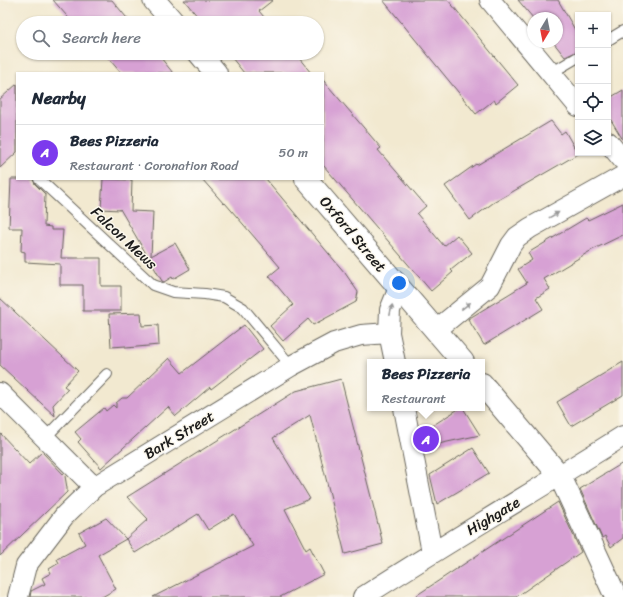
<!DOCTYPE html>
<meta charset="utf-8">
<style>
:root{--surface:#fff;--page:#f6f6f7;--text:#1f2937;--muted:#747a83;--line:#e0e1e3;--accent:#7c3aed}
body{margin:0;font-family:Sriracha,sans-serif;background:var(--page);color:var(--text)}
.controls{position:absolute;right:12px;top:12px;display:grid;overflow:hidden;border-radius:0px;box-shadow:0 1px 3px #0004}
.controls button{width:36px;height:36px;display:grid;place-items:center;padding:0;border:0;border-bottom:1px solid var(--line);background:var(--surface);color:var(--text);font:20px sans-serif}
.compass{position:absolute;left:527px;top:12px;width:36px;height:36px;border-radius:50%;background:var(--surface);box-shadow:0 1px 3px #0004;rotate:190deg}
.you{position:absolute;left:399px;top:283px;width:14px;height:14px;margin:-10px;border:3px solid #fff;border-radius:50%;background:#1a73e8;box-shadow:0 0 0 6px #1a73e833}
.badge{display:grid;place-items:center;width:26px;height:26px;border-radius:50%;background:var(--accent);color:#fff;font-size:13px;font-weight:700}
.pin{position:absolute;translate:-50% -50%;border:2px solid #fff;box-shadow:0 1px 4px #0006}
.popup{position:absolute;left:367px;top:359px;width:118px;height:52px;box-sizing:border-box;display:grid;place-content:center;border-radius:0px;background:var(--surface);filter:drop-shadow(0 1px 3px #0005);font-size:13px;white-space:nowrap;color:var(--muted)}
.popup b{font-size:15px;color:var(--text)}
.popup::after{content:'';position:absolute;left:50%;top:100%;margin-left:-8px;border:8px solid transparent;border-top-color:var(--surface)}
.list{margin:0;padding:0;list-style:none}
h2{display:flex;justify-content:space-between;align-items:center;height:52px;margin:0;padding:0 16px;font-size:17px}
h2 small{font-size:13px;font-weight:400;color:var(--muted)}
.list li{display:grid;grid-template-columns:26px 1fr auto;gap:12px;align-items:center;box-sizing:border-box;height:56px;padding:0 16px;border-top:1px solid var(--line)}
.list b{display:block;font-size:15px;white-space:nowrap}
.list p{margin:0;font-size:13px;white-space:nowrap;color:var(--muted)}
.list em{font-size:13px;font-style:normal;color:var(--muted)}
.icon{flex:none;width:22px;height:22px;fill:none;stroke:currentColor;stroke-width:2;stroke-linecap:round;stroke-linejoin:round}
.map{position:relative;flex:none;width:623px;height:597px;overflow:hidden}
.search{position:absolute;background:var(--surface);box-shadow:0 1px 3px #0004;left:16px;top:16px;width:308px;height:44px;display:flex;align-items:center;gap:10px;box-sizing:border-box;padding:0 14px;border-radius:22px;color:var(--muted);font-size:15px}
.panel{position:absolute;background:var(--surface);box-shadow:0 1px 3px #0004;left:16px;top:72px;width:308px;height:108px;border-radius:0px}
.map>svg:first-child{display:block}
.building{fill:#d7a1d4}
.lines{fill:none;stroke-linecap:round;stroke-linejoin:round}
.lane-casing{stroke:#67645b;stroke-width:12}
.street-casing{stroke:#67645b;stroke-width:22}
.secondary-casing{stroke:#67645b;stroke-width:24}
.lane{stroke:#fff;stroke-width:10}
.street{stroke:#fff;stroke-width:20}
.secondary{stroke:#fff;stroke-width:22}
.oneway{fill:#999}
.labels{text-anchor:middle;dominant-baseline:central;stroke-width:3;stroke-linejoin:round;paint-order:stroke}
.street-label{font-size:15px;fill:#1c1c1c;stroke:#fbf7ec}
</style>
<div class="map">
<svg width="623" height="597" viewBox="0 0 623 597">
<rect width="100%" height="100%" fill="#fbf7ec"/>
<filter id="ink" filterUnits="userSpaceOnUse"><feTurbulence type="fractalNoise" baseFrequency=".025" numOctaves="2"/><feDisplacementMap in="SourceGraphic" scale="8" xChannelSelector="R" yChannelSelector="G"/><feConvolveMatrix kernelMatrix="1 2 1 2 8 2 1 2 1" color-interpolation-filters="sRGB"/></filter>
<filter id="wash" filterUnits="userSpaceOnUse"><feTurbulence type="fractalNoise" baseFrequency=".012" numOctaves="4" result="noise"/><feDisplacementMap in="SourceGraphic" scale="16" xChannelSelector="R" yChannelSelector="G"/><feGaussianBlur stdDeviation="0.9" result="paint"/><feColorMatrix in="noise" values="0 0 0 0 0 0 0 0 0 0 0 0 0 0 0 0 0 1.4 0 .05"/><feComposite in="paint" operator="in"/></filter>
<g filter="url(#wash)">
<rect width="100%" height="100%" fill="#f2e9d0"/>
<g id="blocks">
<!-- building -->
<path class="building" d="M53,0H112L131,23H73Z
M184,0H273L259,11L269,23H203Z
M383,0H448L518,85L496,103L494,100L476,114Z
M518,0H558L578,35V51L565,57L553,42H557V18H533Z
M104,53H157L173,73H121Z
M228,53H295L311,73H244Z
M323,80L381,148L378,150L426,206L417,214L444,246L457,235L472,253L451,270L453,272L431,291L323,165Z
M17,84V152L0,168V99Z
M623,90V140L608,115V99Z
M551,121L561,134L565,131L578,154L493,203L470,220L445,186L476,164L477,165Z
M11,179H33L35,184L45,194L44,226L51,227V230H63L61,258H101V286H121V311H83V285H60V264L25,262V252L21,251L22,228H9Z
M103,179L132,180L131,211L153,212L151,256L175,243L190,269L173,279L172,277L164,282L162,281L120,209V210L101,209Z
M202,179H266L345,273L358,292L356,302L313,325L308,319L283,341L270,326L293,305L269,276L280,267L225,203L224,204Z
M623,203V235L592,250L544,279L550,289L536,298L543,309L484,345L468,319L527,283L518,269L532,260L528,253L586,218L588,220Z
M0,298L78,371L64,386L68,389L53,405L55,416L0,365Z
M141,313L142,326L158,325L159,345L126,348V346L111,347L109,314Z
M244,325L263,349L211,389L210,387L176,416L168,407L101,468L78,442L81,439L75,432L104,408L106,411L113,405L116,408V403L122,398H127L169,358L182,373Z
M623,362V395L571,426L557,402Z
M341,379L383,544L345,554L310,415L273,438L310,499L285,509L306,550L310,547L324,574L280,597H153L253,546L234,514L208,530L198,514L135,553L126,539L148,519L127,497L296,391Z
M460,408H463L480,435L424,447L421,433Z
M0,433L29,464L42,452L65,476L67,488V492L0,556Z
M473,448L489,473L437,504L430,475Z
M623,463V538L611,547L605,536L602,538L580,489Z
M558,502L581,552L516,597H414Z
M106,518L126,539L98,555L116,589L102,597H30L31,591L45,584L42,578L51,573L49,569L59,563L57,559L85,544L79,533Z"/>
</g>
</g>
<g filter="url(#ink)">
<use href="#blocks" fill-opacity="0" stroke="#67645b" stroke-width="1"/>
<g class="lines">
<!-- lane casing -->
<g class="lane-casing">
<path id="lane" d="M608,40L623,31
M551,73L578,57
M39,179L153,285L173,292L205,294L224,297L243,308L291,366
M45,438L107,374"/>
</g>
<!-- street casing -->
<g class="street-casing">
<path id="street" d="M490,0L578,106
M608,142L623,160
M436,330L490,286L511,245L517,237L530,228L623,176
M395,362L389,333L390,310L399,288
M0,393L94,487
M404,408L432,552
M18,597L26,566L65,515L94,487L291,366L334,343L361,335L389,333
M363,597C448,542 537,490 623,436"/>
</g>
<!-- secondary casing -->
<g class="secondary-casing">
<path id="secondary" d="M154,0L174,23
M199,53L216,73
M306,179L463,362
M482,384L560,476L616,597"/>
</g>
<!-- lane -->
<use href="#lane" class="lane"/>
<!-- street -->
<use href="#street" class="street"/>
<!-- secondary -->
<use href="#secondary" class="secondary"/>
</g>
<!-- one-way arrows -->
<defs><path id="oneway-solid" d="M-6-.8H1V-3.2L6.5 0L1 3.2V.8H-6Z"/></defs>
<g class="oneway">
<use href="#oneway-solid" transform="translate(554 215) rotate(-29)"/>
<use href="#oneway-solid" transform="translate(466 306) rotate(-38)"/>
<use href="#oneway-solid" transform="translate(391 310) rotate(-78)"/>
</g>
</g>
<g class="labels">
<!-- street labels -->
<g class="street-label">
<text transform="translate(353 234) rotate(50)">Oxford Street</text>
<text transform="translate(124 238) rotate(43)">Falcon Mews</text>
<text transform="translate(179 435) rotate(-31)">Bark Street</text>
<text transform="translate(493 516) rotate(-31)">Highgate</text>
</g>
</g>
</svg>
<div class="controls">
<button>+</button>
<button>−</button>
<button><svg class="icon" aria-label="locate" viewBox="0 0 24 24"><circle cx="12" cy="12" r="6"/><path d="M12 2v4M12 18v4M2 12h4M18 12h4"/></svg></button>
<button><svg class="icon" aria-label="layers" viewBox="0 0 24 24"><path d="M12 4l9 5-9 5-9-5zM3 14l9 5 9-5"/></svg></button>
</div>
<svg class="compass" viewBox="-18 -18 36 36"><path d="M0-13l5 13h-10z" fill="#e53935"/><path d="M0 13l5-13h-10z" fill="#747a83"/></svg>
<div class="you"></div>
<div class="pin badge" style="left:426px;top:439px">A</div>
<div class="popup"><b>Bees Pizzeria</b>Restaurant</div>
<div class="search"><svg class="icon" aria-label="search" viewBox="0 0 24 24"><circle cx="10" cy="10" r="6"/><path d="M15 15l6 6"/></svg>Search here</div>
<section class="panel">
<h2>Nearby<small></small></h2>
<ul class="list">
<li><span class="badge">A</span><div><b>Bees Pizzeria</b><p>Restaurant · Coronation Road</p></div><em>50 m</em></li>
</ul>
</section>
</div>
